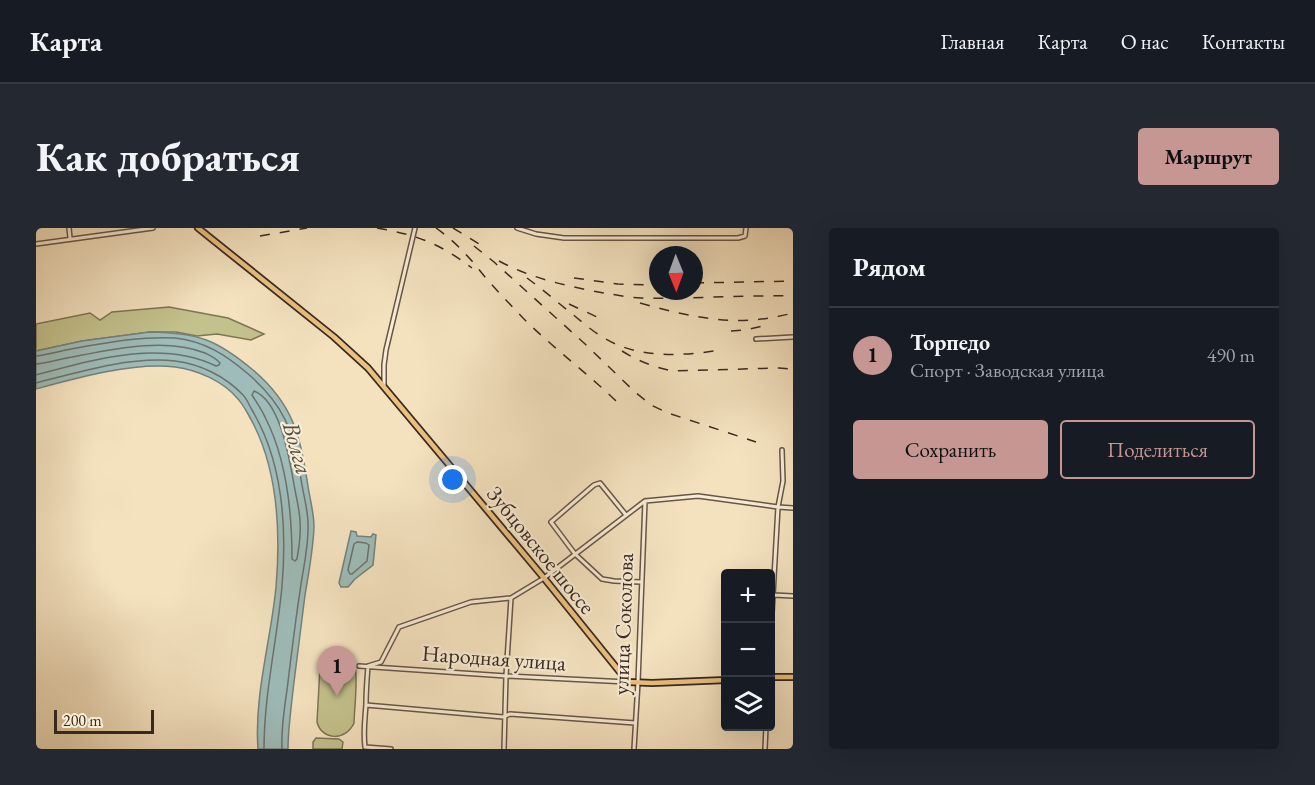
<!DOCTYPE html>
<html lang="ru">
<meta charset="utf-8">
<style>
:root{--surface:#171b24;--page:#242831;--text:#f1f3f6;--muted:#9ea1a6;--line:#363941;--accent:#c59692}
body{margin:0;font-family:"EB Garamond",serif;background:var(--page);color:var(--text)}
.controls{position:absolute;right:18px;bottom:18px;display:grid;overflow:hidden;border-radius:6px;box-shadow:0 6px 24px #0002}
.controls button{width:54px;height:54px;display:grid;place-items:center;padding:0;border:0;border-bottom:2px solid var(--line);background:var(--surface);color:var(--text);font:30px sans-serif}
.compass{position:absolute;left:613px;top:18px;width:54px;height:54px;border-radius:50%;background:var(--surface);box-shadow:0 6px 24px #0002;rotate:179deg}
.scale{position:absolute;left:18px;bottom:15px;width:100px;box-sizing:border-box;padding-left:6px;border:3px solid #38291f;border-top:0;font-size:16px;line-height:21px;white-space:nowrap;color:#38291f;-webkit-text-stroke:4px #f8ecd5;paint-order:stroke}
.you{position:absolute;left:417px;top:252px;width:21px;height:21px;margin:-15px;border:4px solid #fff;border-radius:50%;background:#1a73e8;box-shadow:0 0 0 9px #1a73e833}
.badge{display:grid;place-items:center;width:39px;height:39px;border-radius:50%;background:var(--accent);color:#111;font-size:20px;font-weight:700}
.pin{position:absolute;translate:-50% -50px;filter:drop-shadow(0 2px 3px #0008)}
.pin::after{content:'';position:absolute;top:32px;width:21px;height:18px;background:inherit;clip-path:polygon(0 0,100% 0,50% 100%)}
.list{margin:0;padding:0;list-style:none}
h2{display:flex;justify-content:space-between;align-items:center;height:78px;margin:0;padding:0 24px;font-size:26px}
h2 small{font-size:20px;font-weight:400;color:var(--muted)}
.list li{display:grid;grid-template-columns:39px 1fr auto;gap:18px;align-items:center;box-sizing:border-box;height:96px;padding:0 24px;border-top:2px solid var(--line)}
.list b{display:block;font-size:22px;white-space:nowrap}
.list p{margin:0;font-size:20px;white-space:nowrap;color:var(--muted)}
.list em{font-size:20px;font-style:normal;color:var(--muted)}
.actions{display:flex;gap:12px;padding:18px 24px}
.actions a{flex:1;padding:14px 0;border:2px solid var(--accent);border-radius:6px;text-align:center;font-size:21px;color:var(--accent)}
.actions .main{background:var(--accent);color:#111}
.icon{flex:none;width:33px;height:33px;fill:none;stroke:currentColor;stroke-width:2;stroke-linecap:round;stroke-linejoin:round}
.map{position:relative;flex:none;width:757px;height:521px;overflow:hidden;border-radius:6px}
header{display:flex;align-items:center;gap:36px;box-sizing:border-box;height:84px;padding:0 30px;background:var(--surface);border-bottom:2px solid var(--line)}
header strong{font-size:28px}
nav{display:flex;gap:33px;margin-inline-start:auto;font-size:21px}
.intro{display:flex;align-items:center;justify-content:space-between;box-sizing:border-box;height:144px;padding:0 36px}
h1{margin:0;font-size:42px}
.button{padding:15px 27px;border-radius:6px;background:var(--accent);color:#111;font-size:21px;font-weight:700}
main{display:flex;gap:36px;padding:0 36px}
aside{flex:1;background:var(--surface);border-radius:6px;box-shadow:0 6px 24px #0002}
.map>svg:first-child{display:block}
.green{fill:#c3c18c;stroke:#7e7556;stroke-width:1.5}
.water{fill:#9ebcb9;stroke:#75817b;stroke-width:1.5}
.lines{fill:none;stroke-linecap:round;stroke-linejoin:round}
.shore{stroke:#6b726c;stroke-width:1.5}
.street-casing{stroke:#675747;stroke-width:6}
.primary-casing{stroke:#38291f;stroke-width:8}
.street{stroke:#f8ecd5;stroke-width:3}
.primary{stroke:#eac180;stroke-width:4.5}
.rail{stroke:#38291f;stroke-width:1.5;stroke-dasharray:10 10;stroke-linecap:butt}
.labels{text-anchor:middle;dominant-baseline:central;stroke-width:4.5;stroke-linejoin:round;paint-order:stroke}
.street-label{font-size:22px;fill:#38291f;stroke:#f8ecd5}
.water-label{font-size:24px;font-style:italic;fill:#524e46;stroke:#f8ecd5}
</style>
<header>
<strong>Карта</strong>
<nav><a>Главная</a><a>Карта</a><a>О нас</a><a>Контакты</a></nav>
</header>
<div class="intro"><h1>Как добраться</h1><a class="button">Маршрут</a></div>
<main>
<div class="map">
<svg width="757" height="521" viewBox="0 0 757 521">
<rect width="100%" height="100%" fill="#f4e2bf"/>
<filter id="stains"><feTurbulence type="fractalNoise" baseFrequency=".00333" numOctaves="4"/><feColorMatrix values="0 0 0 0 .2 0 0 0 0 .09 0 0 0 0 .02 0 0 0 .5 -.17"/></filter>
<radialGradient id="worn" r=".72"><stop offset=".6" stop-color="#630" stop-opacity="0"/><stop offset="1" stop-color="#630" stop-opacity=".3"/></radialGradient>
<!-- green -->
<path class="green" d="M133,79L192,90L228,106L215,112L181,106L161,108L140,104H114L46,113L0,123V96L54,85L64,92L76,84Z
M296,428C304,427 313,429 318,436C323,444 318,484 318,495C310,513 286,513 281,494L284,439L287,432Z
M280,510L303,511L307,514L306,521H277V514Z"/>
<!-- water -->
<path class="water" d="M114,104C162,105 180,111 217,142C258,177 264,208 272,258C274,272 278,285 278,299C277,322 273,344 269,367C265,399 261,430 257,462C255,482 252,501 252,521H222C218,467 235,412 240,359C245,301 242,237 212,186C209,181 206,175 202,171C187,153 162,142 139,139C97,134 40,150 0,161V123L46,113Z
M315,303L320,304L321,308L335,309L337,306L340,307L337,337L319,351L312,359H305L303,355Z"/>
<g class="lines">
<!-- shore -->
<path class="shore" d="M0,128C12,127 24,123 35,121C69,115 105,108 139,110C168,113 190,127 211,145C248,176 258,204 265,251C267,266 272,281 272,296C273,318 267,341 264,363C259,396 255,429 251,462C248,482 245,501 246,521
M0,136C12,135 24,131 36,129C77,121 130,109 169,125C175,128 180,130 184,135L183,137L180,138C124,111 57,132 0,147
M0,155C42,144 95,128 139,133C164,136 189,148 207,167C211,171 213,177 216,182C247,234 251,299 246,358C241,413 228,466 228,521
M218,163C246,174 254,236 259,262C261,273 264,284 264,294C265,306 263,320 261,331L259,333L256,331C256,283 251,233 230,191C226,182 221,175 216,167Z
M321,314L330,315L333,317L331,333L316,346H314L312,342L318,316Z"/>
<!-- street casing -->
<g class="street-casing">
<path id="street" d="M33,0L34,10
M481,0L500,6L528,10H702L709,8L710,0
M0,16L117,0
M720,111L757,109
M348,158V137L350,122L379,0
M609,273L662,268L742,279L757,280
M590,287L564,255L558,257L515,294L539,326L566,351L578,353L605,354
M738,367L757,368
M734,420L742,279L747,253L746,222
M323,438L470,448L591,454
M330,477L467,489L474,486L599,495
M355,521L329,519C327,503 329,492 330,476C330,463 331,451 332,438L345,434L363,399L435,374L475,370L508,350L609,273
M468,521L470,448L475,370
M598,521L602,454L609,273
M729,521L730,499"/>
</g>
<!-- primary casing -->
<g class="primary-casing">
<path id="primary" d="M162,0L298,109L332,140L508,350L592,454L616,455L690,452
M734,449H757"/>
</g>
<!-- street -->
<use href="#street" class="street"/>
<!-- primary -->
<use href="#primary" class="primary"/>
<!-- rail -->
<path class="rail" d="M341,0C381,7 403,15 436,40
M400,0C420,14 434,30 449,49C461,63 474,76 487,90C516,119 550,144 580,173
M417,0L448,19
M224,8L271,0
M438,18L458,34L548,115L599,164L615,177L632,185L720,214
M463,33C496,51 535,59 573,66C583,67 594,70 605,70C655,71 706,67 757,68
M491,50C506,61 520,73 535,85C545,93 556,103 568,110C603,131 646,128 685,122
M538,50L582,56L622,57
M658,55L757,53
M604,75C659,90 700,100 757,85
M533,76L561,89
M695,103L709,102L731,97
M586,123C602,133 618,139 636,143L743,140L757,141"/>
</g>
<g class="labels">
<!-- street labels -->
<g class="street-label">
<text transform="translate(505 322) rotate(51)">Зубцовское шоссе</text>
<text transform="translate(587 396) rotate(-88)">улица Соколова</text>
<text transform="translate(458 430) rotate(4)">Народная улица</text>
</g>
<!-- water labels -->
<g class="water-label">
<text transform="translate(262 220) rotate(74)">Волга</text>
</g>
</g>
<rect width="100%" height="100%" filter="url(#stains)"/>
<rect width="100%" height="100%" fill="url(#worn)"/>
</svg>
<div class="controls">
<button>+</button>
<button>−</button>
<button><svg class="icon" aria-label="layers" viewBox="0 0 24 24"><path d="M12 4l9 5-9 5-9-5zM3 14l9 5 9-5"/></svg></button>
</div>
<svg class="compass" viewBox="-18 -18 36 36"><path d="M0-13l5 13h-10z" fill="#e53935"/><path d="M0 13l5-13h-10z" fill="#9ea1a6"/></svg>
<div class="scale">200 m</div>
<div class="you"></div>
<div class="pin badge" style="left:301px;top:468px">1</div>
</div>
<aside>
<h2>Рядом<small></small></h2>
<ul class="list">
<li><span class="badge">1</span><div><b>Торпедо</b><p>Спорт · Заводская улица</p></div><em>490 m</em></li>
</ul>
<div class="actions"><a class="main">Сохранить</a><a>Поделиться</a></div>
</aside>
</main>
